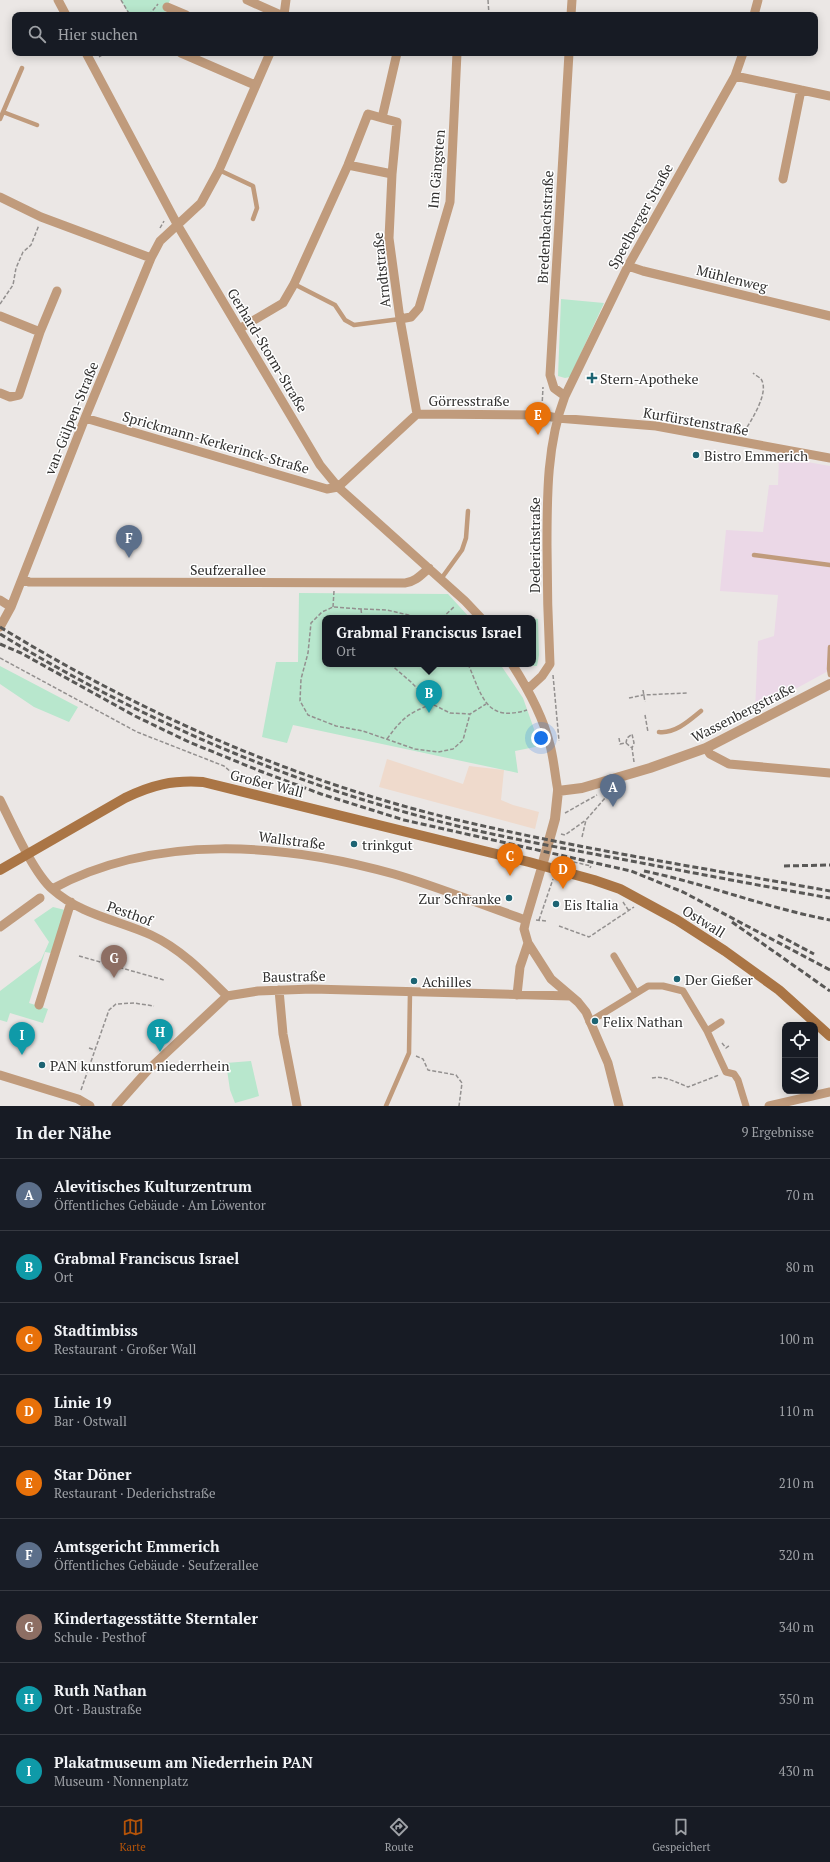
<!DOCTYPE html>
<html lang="de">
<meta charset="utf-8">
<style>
:root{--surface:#171b24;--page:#242831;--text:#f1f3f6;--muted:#9ea1a6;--line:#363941;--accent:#b45309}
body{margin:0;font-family:"PT Serif",serif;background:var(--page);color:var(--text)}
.controls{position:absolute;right:12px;bottom:12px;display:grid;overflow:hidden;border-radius:8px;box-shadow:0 2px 10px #0003}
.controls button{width:36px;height:36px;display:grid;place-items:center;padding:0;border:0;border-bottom:1px solid var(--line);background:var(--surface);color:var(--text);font:20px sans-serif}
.you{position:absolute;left:541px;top:738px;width:14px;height:14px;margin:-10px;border:3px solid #fff;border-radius:50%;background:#1a73e8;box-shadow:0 0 0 6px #1a73e833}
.badge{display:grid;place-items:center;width:26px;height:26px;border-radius:50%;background:var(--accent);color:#fff;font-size:13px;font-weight:700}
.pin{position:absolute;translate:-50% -33px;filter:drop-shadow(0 1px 2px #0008)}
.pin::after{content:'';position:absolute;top:21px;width:14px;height:12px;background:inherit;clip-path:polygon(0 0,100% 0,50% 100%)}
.popup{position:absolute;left:322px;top:615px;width:214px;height:52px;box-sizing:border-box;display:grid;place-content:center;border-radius:8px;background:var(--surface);filter:drop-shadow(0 1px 3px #0005);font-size:13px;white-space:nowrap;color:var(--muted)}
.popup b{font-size:15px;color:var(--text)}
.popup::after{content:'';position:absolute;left:50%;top:100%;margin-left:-8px;border:8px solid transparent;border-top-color:var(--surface)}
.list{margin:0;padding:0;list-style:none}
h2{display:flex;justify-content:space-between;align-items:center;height:52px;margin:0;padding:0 16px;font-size:17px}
h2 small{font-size:13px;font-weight:400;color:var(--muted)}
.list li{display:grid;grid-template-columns:26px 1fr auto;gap:12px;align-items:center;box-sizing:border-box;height:72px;padding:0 16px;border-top:1px solid var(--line)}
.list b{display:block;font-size:15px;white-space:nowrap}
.list p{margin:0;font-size:13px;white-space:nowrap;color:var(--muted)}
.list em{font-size:13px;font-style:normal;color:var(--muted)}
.icon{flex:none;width:22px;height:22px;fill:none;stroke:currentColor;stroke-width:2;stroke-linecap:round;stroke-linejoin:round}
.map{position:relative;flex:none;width:830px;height:1106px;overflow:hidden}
.search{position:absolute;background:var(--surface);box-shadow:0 2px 10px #0003;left:12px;right:12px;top:12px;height:44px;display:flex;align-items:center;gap:10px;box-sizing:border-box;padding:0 14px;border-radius:8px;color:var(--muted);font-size:15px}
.sheet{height:700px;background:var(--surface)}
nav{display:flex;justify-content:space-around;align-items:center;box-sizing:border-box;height:56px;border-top:1px solid var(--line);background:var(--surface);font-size:11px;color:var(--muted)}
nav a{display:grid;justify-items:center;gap:2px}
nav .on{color:var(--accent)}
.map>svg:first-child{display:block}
.commercial{fill:#efdacc}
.industrial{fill:#ebd8e7}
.green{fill:#b8e7cd}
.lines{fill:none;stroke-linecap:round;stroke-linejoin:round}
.path{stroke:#93908f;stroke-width:1.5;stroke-dasharray:4 2;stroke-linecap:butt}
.service{stroke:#c09b7c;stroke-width:4.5}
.pedestrian{stroke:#c09b7c;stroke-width:7}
.minor{stroke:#c09b7c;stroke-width:9}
.tertiary{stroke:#c09b7c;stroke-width:10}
.secondary{stroke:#aa7545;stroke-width:10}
.rail{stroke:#595856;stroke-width:3;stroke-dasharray:6 3;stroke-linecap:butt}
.poi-dot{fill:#1d6473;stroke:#fff;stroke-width:1.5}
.labels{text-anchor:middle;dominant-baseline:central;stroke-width:3;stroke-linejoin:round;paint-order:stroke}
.street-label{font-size:14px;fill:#31302f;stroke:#fff}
.poi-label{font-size:14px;fill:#31302f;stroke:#fff;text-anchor:start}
</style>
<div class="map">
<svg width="830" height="1106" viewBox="0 0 830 1106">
<rect width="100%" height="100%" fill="#ebe7e5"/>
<!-- commercial -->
<path class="commercial" d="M387,759L463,784L469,766L504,770L501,800L513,805L539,812L535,829L379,787Z"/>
<!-- industrial -->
<path class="industrial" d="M779,457L830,466V670L755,711L758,641L774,636L778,595L720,591L726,530L763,532L769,485H778Z"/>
<!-- green -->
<path class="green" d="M121,0H170L164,15H129Z
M561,299L604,303L570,377L565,378L558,376Z
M299,593L448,594L470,618H325V664H500L523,698L540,746L515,751L518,773L293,725L287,743L262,737L276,662H298Z
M533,618L538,619L539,655L537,666H527L524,664H533Z
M0,666L78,707L69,722L34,707L0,684Z
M53,907L65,910L51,953L45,952L29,1003L48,1009L43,1023L10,1013L7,1022L0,1020V991L41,960L49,942L34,920Z
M251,1061L259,1096L235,1103L230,1090L226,1063Z"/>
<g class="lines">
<!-- path -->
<path class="path" d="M121,0L130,15
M488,0L489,15
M149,15L158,4
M99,57L105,53
M160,228L164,221
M0,304L13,285L16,268L23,252L31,245L39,225
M542,407L543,387
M744,432C751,421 770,392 761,379C759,377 755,375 753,373
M333,607L334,591
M361,609L362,618
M421,618L387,610L361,609L333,607L322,612L311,623L308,653L301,679L300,701L308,715L336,726L363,731L415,749L438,752L453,749L463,740L470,714
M442,618L455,606
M0,658L137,732L224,766L232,773L234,779
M390,664L411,682L432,704L450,713L470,714L486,704
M468,664C482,695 485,723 527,710
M553,675L559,741
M643,690L645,702
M629,698L643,695L687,693
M645,715L648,732
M619,738L620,744L626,743L627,738L632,734L634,743L632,748
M387,739C402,718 409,713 432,704
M626,743L632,748L634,762
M565,813L597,795
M561,834L565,835L586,820
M582,837L586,820L611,791
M564,863L565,860L591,866L590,868
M623,902L629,911
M536,920L546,921
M539,920L553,879
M559,926L589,937L634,907
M79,956L164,980
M722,1043L726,1048L730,1045
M89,1048L95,1050
M416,1056L423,1059L428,1070L456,1075L462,1083L459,1106
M652,1078C663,1075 678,1083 688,1087L719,1075
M81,1090L109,1010L116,1004L134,1003L154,1006"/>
<!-- service -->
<path class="service" d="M3,112L37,125
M0,119L22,68
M219,170L253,186L257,208L253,219
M294,284L335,305L345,320L354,325L400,319
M754,555L830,565
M441,579L462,550L466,538L468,511
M830,647L829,669L830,675
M659,732C675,734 690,720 701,711
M386,1106L409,1053L410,992"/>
<!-- pedestrian -->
<path class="pedestrian" d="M614,956L636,993
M589,1022L648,986H663L683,991L707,1031L726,1072L734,1074L738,1080L746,1106
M707,1031L721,1022"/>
<!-- minor -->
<path class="minor" d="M58,0L66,15
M247,0L281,15
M167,7L186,15
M284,15L286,0
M571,15L572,0
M754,15L758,0
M86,53L178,226L320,465L338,487L465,601L481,618
M181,53L255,85
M397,53L382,118L397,122L392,174L389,238L400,319L417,414
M735,76L830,96
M348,165L392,174
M783,179L801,90
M0,197L41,217L151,258
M628,266L643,271L830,316
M0,316L40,332L19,395L10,397L0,393
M400,319L411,317L419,308L450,202L457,53
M239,329L283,303L294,284L348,165L368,114L382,118
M40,332L57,291
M565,396L554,388L550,375L569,53
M85,418L327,489L338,487L417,414L542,415L557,418L656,426L830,458
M22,579L29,582L405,583C415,582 421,575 429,568
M0,600L11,607
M0,627L11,607L85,418L151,258L160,241L201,203L219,170L270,53
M512,664C528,689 543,716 550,745C554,760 555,776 558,791
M528,689L542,676L550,664C548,624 547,585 547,545C547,495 547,443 565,396L628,266L735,76L743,53
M706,748L710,754L729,764L830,773
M0,800C12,824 33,872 52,889C81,915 118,920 151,935C181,949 204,973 227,996
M542,866L526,920L524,929L528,943L551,979L578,1002L586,1012L608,1063L619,1106
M52,889C155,833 284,843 394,874C439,887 482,905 526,920
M0,927L40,898
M279,990L283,1034L297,1106
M517,995L520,967L528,943
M39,1005L71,902
M0,1075L78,1099L90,1106
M116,1106L148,1070L227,996L258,991L312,989L570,996
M769,1106L830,1092"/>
<!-- tertiary -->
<path class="tertiary" d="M542,866L555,819L558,791L582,788L650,768L706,748L830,684"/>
<!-- secondary -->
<path class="secondary" d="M0,870L125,798C152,785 172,780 203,782L529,862L594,880L620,889L677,920L725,951L779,990L830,1036"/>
<!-- rail -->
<path class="rail" d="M0,627C139,712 290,779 449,818C574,848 703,868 830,891
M0,634C131,714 271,776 419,816C487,835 557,847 626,860C694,873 762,886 830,898
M0,644L21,653L135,716L189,742L260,771L321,794L404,820L631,871L683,892L830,970
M784,866L830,865
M644,871C707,884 767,908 830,920
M732,922L830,991
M778,935L814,954"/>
</g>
<!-- markers -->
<g class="poi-dot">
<path d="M590 372h4v4h4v4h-4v4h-4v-4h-4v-4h4z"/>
<circle cx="696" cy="455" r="4"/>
<circle cx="354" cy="844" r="4"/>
<circle cx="509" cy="898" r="4"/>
<circle cx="556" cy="904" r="4"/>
<circle cx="677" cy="979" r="4"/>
<circle cx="414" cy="981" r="4"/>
<circle cx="595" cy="1021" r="4"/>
<circle cx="42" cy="1065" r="4"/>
</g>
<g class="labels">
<!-- street labels -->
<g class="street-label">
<text transform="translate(436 169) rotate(-85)">Im Gängsten</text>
<text transform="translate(640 216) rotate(-61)">Speelberger Straße</text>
<text transform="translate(545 227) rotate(-87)">Bredenbachstraße</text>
<text transform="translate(381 270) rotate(-96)">Arndtstraße</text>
<text transform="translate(732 278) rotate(14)">Mühlenweg</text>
<text transform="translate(268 350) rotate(59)">Gerhard-Storm-Straße</text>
<text x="469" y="400">Görresstraße</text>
<text transform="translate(71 418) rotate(-68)">van-Gülpen-Straße</text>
<text transform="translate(696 421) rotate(10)">Kurfürstenstraße</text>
<text transform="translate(216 442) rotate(16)">Sprickmann-Kerkerinck-Straße</text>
<text transform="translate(534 545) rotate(-90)">Dederichstraße</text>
<text x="228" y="569">Seufzerallee</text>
<text transform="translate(743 712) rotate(-27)">Wassenbergstraße</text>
<text transform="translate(267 783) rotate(14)">Großer Wall</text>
<text transform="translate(292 840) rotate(7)">Wallstraße</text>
<text transform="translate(130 913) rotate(20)">Pesthof</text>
<text transform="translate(704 921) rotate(32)">Ostwall</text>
<text transform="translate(294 976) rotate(-1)">Baustraße</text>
</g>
<!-- poi labels -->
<g class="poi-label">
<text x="600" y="378">Stern-Apotheke</text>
<text x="704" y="455">Bistro Emmerich</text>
<text x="362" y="844">trinkgut</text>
<text x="501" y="898" text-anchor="end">Zur Schranke</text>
<text x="564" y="904">Eis Italia</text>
<text x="685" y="979">Der Gießer</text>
<text x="422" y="981">Achilles</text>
<text x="603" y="1021">Felix Nathan</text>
<text x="50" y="1065">PAN kunstforum niederrhein</text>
</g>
</g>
</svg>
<div class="controls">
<button><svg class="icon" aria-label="locate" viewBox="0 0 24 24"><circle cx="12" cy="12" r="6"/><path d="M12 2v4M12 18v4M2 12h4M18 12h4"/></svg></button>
<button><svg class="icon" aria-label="layers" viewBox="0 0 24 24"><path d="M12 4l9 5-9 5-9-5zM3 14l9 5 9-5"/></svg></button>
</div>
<div class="you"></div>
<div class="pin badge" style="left:613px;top:807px;background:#5c6f8a">A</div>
<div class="pin badge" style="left:429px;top:713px;background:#0f9aa8">B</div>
<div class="popup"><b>Grabmal Franciscus Israel</b>Ort</div>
<div class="pin badge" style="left:510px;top:876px;background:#e8710a">C</div>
<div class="pin badge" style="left:563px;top:889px;background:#e8710a">D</div>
<div class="pin badge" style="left:538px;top:435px;background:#e8710a">E</div>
<div class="pin badge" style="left:129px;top:558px;background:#5c6f8a">F</div>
<div class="pin badge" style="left:114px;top:978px;background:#8d6e63">G</div>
<div class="pin badge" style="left:160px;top:1052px;background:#0f9aa8">H</div>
<div class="pin badge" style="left:22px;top:1055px;background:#0f9aa8">I</div>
<div class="search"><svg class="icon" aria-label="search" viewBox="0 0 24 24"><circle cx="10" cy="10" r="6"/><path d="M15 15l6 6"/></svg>Hier suchen</div>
</div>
<section class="sheet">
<h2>In der Nähe<small>9 Ergebnisse</small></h2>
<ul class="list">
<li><span class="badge" style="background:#5c6f8a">A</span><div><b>Alevitisches Kulturzentrum</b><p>Öffentliches Gebäude · Am Löwentor</p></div><em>70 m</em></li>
<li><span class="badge" style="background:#0f9aa8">B</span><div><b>Grabmal Franciscus Israel</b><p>Ort</p></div><em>80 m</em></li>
<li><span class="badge" style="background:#e8710a">C</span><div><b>Stadtimbiss</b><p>Restaurant · Großer Wall</p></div><em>100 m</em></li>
<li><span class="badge" style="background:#e8710a">D</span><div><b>Linie 19</b><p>Bar · Ostwall</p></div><em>110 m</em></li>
<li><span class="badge" style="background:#e8710a">E</span><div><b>Star Döner</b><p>Restaurant · Dederichstraße</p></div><em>210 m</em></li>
<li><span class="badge" style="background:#5c6f8a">F</span><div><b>Amtsgericht Emmerich</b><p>Öffentliches Gebäude · Seufzerallee</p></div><em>320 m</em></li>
<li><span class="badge" style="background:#8d6e63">G</span><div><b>Kindertagesstätte Sterntaler</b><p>Schule · Pesthof</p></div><em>340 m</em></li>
<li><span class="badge" style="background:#0f9aa8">H</span><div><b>Ruth Nathan</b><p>Ort · Baustraße</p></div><em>350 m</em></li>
<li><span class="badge" style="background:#0f9aa8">I</span><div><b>Plakatmuseum am Niederrhein PAN</b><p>Museum · Nonnenplatz</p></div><em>430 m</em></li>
</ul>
</section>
<nav>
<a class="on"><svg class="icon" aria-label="map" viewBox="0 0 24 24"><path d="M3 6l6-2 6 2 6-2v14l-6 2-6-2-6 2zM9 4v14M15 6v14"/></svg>Karte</a>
<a><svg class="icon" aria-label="directions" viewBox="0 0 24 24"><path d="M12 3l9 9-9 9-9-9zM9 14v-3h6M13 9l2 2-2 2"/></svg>Route</a>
<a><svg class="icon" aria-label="saved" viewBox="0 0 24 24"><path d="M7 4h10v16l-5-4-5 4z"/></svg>Gespeichert</a>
</nav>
